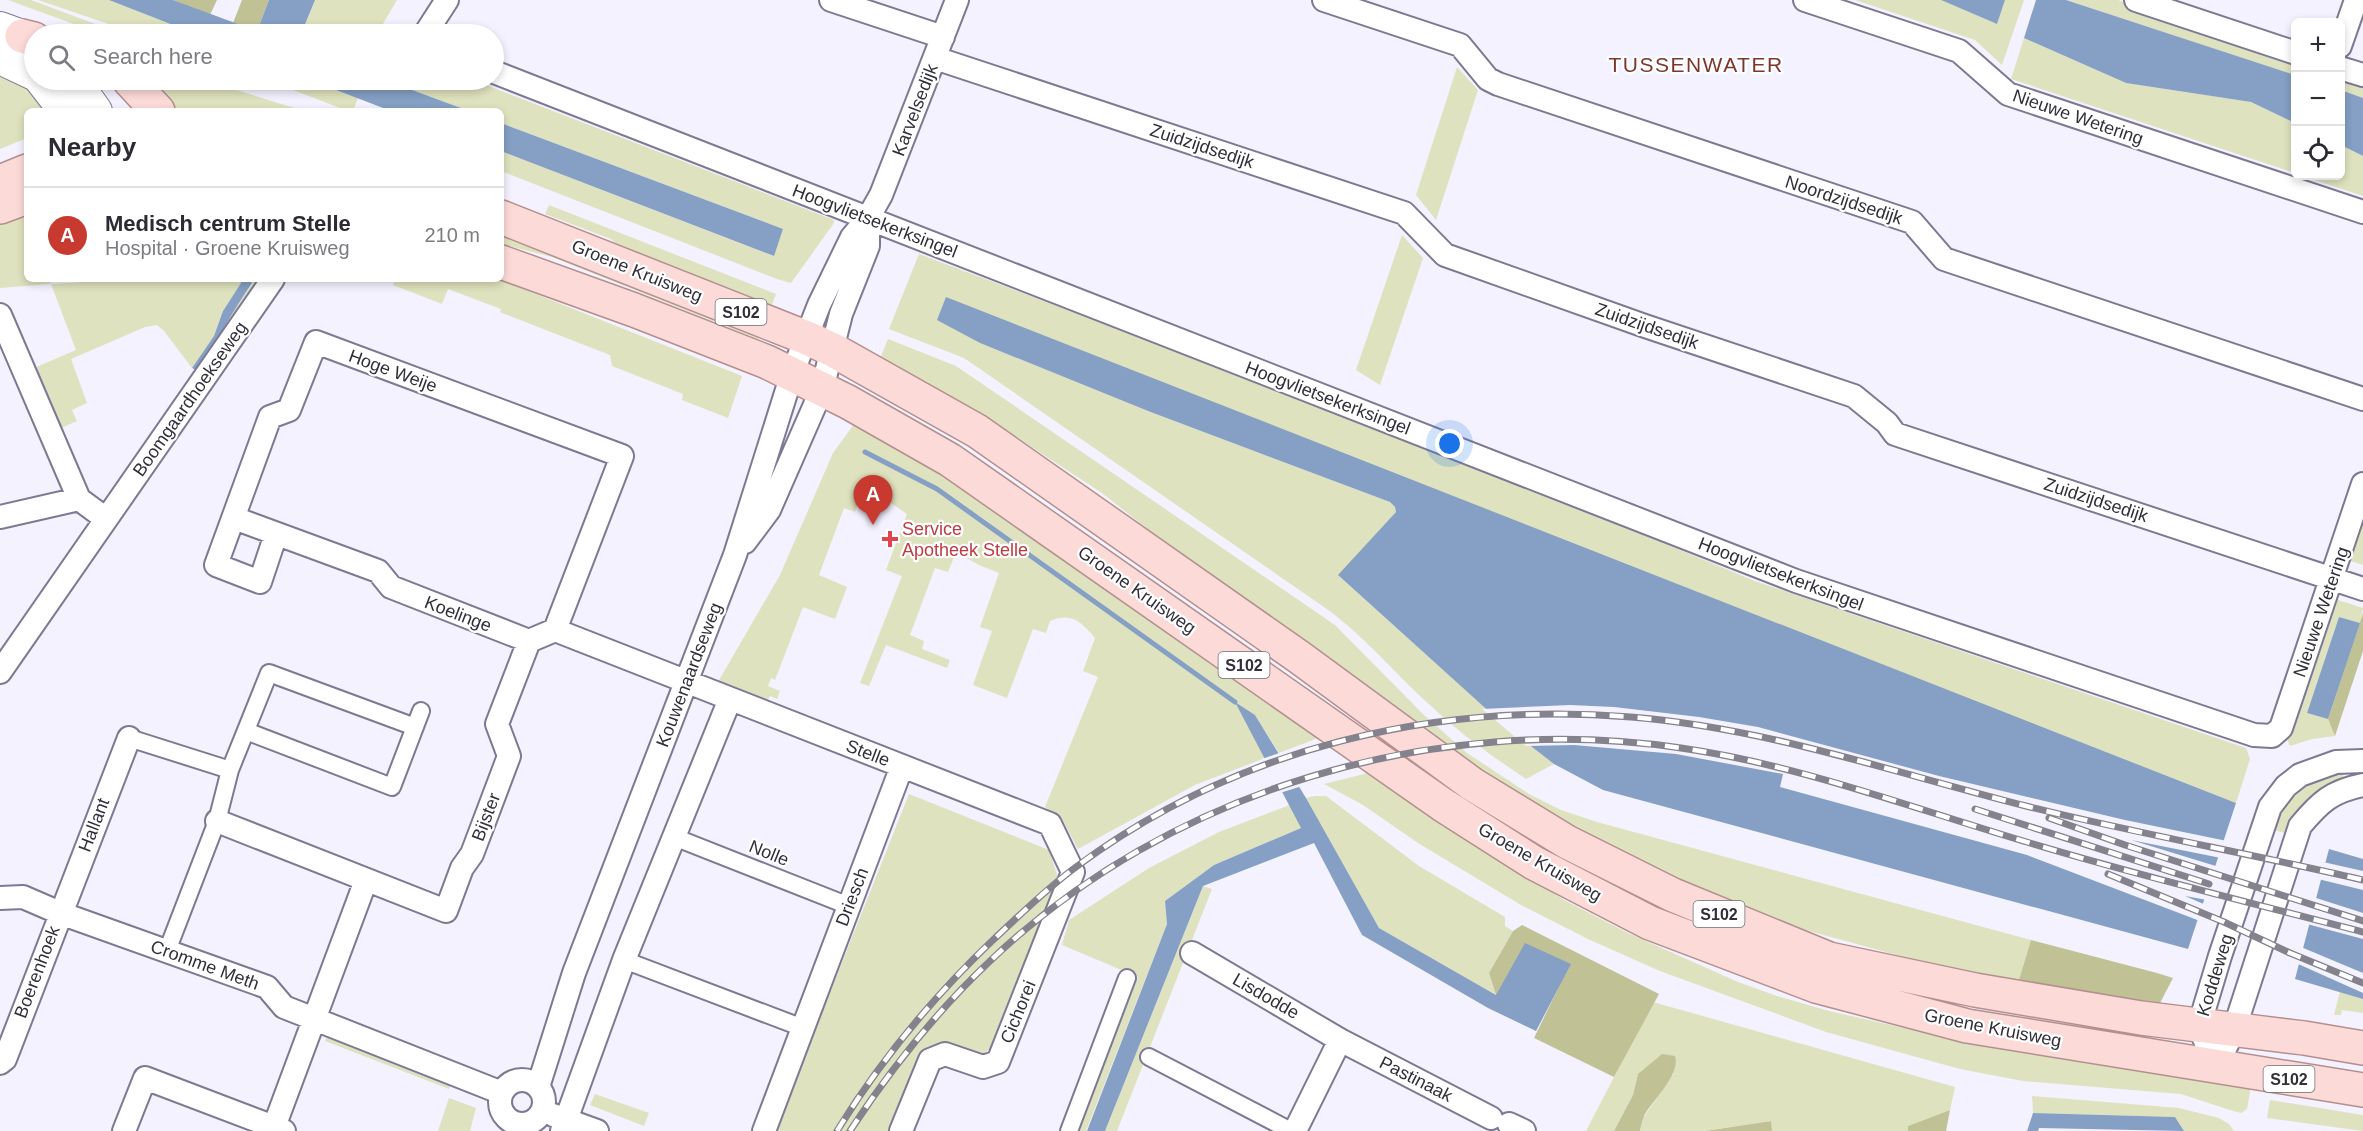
<!DOCTYPE html>
<meta charset="utf-8">
<style>
:root{--surface:#fff;--page:#f2f2f3;--text:#2b2b33;--muted:#7c7c81;--line:#e1e1e2;--accent:#c83a30}
body{margin:0;font-family:Arial,sans-serif;background:var(--page);color:var(--text)}
.controls{position:absolute;right:18px;top:18px;display:grid;overflow:hidden;border-radius:9px;box-shadow:0 3px 9px #0003}
.controls button{width:54px;height:54px;display:grid;place-items:center;padding:0;border:0;border-bottom:2px solid var(--line);background:var(--surface);color:var(--text);font:30px sans-serif}
.you{position:absolute;left:1450px;top:444px;width:21px;height:21px;margin:-15px;border:4px solid #fff;border-radius:50%;background:#1a73e8;box-shadow:0 0 0 9px #1a73e833}
.badge{display:grid;place-items:center;width:39px;height:39px;border-radius:50%;background:var(--accent);color:#fff;font-size:20px;font-weight:700}
.pin{position:absolute;translate:-50% -50px;filter:drop-shadow(0 2px 3px #0008)}
.pin::after{content:'';position:absolute;top:32px;width:21px;height:18px;background:inherit;clip-path:polygon(0 0,100% 0,50% 100%)}
.list{margin:0;padding:0;list-style:none}
h2{display:flex;justify-content:space-between;align-items:center;height:78px;margin:0;padding:0 24px;font-size:26px}
h2 small{font-size:20px;font-weight:400;color:var(--muted)}
.list li{display:grid;grid-template-columns:39px 1fr auto;gap:18px;align-items:center;box-sizing:border-box;height:96px;padding:0 24px;border-top:2px solid var(--line)}
.list b{display:block;font-size:22px;white-space:nowrap}
.list p{margin:0;font-size:20px;white-space:nowrap;color:var(--muted)}
.list em{font-size:20px;font-style:normal;color:var(--muted)}
.icon{flex:none;width:33px;height:33px;fill:none;stroke:currentColor;stroke-width:2;stroke-linecap:round;stroke-linejoin:round}
.map{position:relative;flex:none;width:2363px;height:1131px;overflow:hidden}
.search{position:absolute;background:var(--surface);box-shadow:0 3px 9px #0003;left:24px;top:24px;width:480px;height:66px;display:flex;align-items:center;gap:15px;box-sizing:border-box;padding:0 21px;border-radius:33px;color:var(--muted);font-size:22px}
.panel{position:absolute;background:var(--surface);box-shadow:0 3px 9px #0003;left:24px;top:108px;width:480px;height:174px;border-radius:9px}
.map>svg:first-child{display:block}
.green{fill:#dfe2be}
.forest{fill:#c0c295}
.water{fill:#85a0c4}
.pier{fill:#f4f2fe}
.lines{fill:none;stroke-linecap:round;stroke-linejoin:round}
.stream{stroke:#85a0c4;stroke-width:5}
.pedestrian-casing{stroke:#7d7994;stroke-width:20}
.minor-casing{stroke:#7d7994;stroke-width:26}
.secondary-casing{stroke:#7d7994;stroke-width:34}
.primary-casing{stroke:#b38f8f;stroke-width:36}
.pedestrian{stroke:#fff;stroke-width:16}
.minor{stroke:#fff;stroke-width:22}
.secondary{stroke:#fff;stroke-width:32}
.primary{stroke:#fcdad7;stroke-width:33}
.rail-casing{stroke:#83828d;stroke-width:7}
.rail{stroke:#fff;stroke-width:4.5;stroke-dasharray:14;stroke-linecap:butt}
.health-dot{fill:#e0444e;stroke:#fff;stroke-width:2}
.labels{text-anchor:middle;dominant-baseline:central;stroke-width:4.5;stroke-linejoin:round;paint-order:stroke}
.shield{fill:#fff;stroke:#6e6d75;stroke-width:1.5}
.shield-label{font-size:16px;font-weight:bold;fill:#302f3a}
.street-label{font-size:18px;fill:#302f3a;stroke:#fff}
.health-label{font-size:18px;fill:#be3a42;stroke:#fff;text-anchor:start}
.quarter-label{font-size:21px;letter-spacing:1.5px;fill:#7c362e;stroke:#fff}
</style>
<div class="map">
<svg width="2363" height="1131" viewBox="0 0 2363 1131">
<rect width="100%" height="100%" fill="#f4f2fe"/>
<!-- green -->
<path class="green" d="M8,0H31L122,34H101Z
M38,0H109L196,34H138Z
M315,0H397L377,34H301Z
M1855,0H1941L1997,24L2005,0H2024L2002,65L1975,40Z
M2066,0H2118L2295,59V75Z
M2024,38L2126,83L2251,102L2295,123V173L2011,79Z
M0,63L28,75L44,108L43,111H27V138L0,149Z
M1457,67L1478,90L1436,220L1416,195Z
M2341,75L2363,82V98L2341,90Z
M158,80H204L304,111H170L155,85Z
M267,80H310L358,98L353,111H348Z
M385,80H473L834,220V223L791,283L777,279L501,171V151L773,256L783,229L501,123V111H469Z
M2341,145L2363,156V196L2302,176H2340Z
M549,205L776,294L770,310L624,253L611,239L545,214Z
M27,214V279H50L51,284L132,279H240L241,283L223,311L214,336L192,368L164,331L157,325L145,327L71,359L87,403L72,410L77,421L59,429L34,368L76,350L51,284L0,288V220Z
M501,229L761,331L758,339L552,257L501,244Z
M1402,235L1423,258L1380,385L1356,370Z
M919,254L1413,440L1755,581L2246,748L2250,759L2236,803L946,298L980,343L1148,411L1390,502L1395,507L1396,512L1339,576L1505,726L1554,764L1526,779C1492,756 1459,733 1430,705C1394,673 1364,635 1324,607L964,358L889,329Z
M249,279H268L216,342L230,315L252,284Z
M395,279H498L742,376L728,418L682,400L683,394L612,366L610,355L500,312L501,309L448,289L442,304L393,285Z
M888,339L956,366L1335,625L1424,715L1467,753L1529,794L1561,810L1597,822L2031,940L2018,983L1966,974L1747,914L1680,885L1517,797L1236,599L1102,493L969,406L880,359Z
M857,420L945,469L1326,735L1279,753L1255,715L1236,703L1265,758L1195,785L1078,849L1063,821L1045,807L1098,677L1083,671L1095,638C1081,622 1072,612 1050,621L1046,633L1033,629L1007,698L973,685L992,631L980,627L999,573L979,565L956,552L948,572L935,568L910,635L924,641L922,649L950,660L947,668L886,645L869,686L860,683L902,576L886,570L907,514L888,501L863,490L855,512L844,508L819,575L847,587L835,619L803,607L775,680L771,678L768,686L780,691L777,699L770,696L768,700L718,682L780,575L833,453Z
M2363,501V565L2344,559Z
M2332,598L2363,608L2360,623L2339,617L2307,713L2328,719L2335,736L2312,739L2290,746L2286,737Z
M2342,768L2344,780L2288,834L2274,830C2286,791 2307,783 2342,768Z
M1368,773L1564,900L1628,933L1738,982L1777,996L1829,1011L1931,1034L2252,1081L2247,1109L2241,1113L2233,1111L2181,1094L2023,1081L1960,1069L1826,1032L1660,971L1588,939L1521,905L1418,843L1363,805L1324,784Z
M909,794L1049,850L1058,878L991,1047L983,1055L939,1043L925,1048L891,1131H775Z
M1315,796H1326L1419,866L1505,917V926L1513,931L1489,973L1496,995L1379,928L1306,798Z
M1290,805L1301,828L1214,865L1165,901L1167,924L1086,1131H1077L1138,977L1062,945L1069,920L1149,868L1219,832Z
M1203,886L1212,889L1117,1131H1105Z
M2342,983L2363,993V1013L2342,1010L2341,1015H2334Z
M1653,1002L1955,1087L1950,1110L1908,1126V1131H1772L1770,1121L1705,1131H1640L1643,1118L1674,1073L1638,1074L1633,1095L1614,1131H1586Z
M327,1036L451,1084L449,1089L325,1041Z
M595,1094L649,1113L644,1126L590,1105Z
M2032,1096L2179,1108L2219,1118L2229,1124L2234,1131H2184L2175,1117L2033,1113Z
M449,1098L476,1108L470,1131H438Z
M2270,1100L2363,1115V1131L2267,1118Z"/>
<!-- forest -->
<path class="forest" d="M173,0H217L210,15Z
M242,0H269L257,31L233,23Z
M2363,613V651L2335,736L2328,719Z
M1522,925L1659,994L1614,1077L1534,1038L1570,964L1496,995L1489,973L1513,931Z
M2031,940L2157,973L2173,978L2160,1003L2111,998L2018,983Z
M1662,1054L1675,1056C1681,1075 1652,1100 1644,1116C1642,1121 1641,1126 1640,1131H1614L1633,1095L1638,1074Z
M1950,1110L1946,1131H1908V1126Z
M1771,1121L1772,1131H1705Z"/>
<!-- water -->
<path class="water" d="M109,0H173L257,31L269,0H315L301,34H196Z
M1941,0H2005L1997,24Z
M2036,0H2066L2295,75V123L2251,102L2126,83L2024,38Z
M310,80H385L469,111H391Z
M2341,90L2363,98V156L2341,145Z
M501,123L783,229L774,256L501,151Z
M240,279H249L252,283C232,312 216,342 198,371L192,368L214,336L223,311L241,283Z
M946,297L2236,803L2188,949L1603,790L1554,764L1505,726L1338,575L1396,512L1395,507L1390,502L1148,411L980,343L937,320Z
M2339,617L2360,623L2328,719L2307,713Z
M1235,702L1255,715L1306,798L1379,928L1496,995L1525,943L1571,964L1536,1031L1488,1008L1362,935L1314,843L1203,886L1105,1131H1087L1167,924L1165,901L1214,865L1301,828Z
M2329,849L2363,859V999L2295,979Z
M2033,1113L2175,1117L2184,1131L2039,1128L2038,1131H2027Z"/>
<!-- pier -->
<path class="pier" d="M1570,705L1614,707L1699,717L1758,727L1939,776L2125,820L2227,841L2221,858L2131,840L2219,867L2207,900L2185,896L2206,905L2200,921L2027,855L1780,787L1783,774L1676,754L1574,745L1526,746L1482,709Z
M1282,752L1302,786L1280,793L1262,759Z
M2323,862L2363,871V890L2318,879Z
M2313,897L2363,913V939L2307,924Z
M2301,947L2363,973V993L2296,963Z"/>
<g class="lines">
<!-- stream -->
<path class="stream" d="M865,452L937,489L1235,702"/>
<!-- pedestrian casing -->
<g class="pedestrian-casing">
<path id="pedestrian" d="M246,731L392,787L421,711
M129,738L230,770
M674,837L849,906
M167,951L217,821L230,770L269,673L415,727
M624,960L803,1028
M1149,1057L1291,1131
M1069,1131L1127,978"/>
</g>
<!-- minor casing -->
<g class="minor-casing">
<path id="minor" d="M831,0L943,37
M1324,0L1460,45L1488,79L1498,84L1912,222L1944,259L2363,399
M1805,0L1959,51L2008,94L2363,212
M2136,0L2296,53
M425,34L447,0
M2340,46L2356,0
M935,58L1404,213L1445,255L1645,326L1854,396L1887,423L1895,434L2363,589
M2340,68L2363,75
M494,72L1796,581L2254,735L2272,736L2281,728L2363,484
M0,315L79,499L106,519
M0,517L79,499
M234,518L378,571L391,587L529,641L555,630L1050,824L1073,872L998,1062L983,1067L945,1054L930,1060L901,1131
M276,534L260,582L216,565L270,417L289,410L316,342L622,456L555,630
M745,542L769,510L822,389L841,314L868,246V218
M0,672L273,279
M217,821L446,911L462,868L472,854L509,756L497,724L529,641
M0,898L23,897L60,913L267,987L284,1007L502,1093
M1192,953L1340,1040L1491,1118
M0,1063L5,1059L129,738
M2216,1067L2199,1026L2220,956L2270,807L2286,786L2300,775L2336,762L2363,761
M2216,1067L2234,1030L2300,826C2320,802 2332,791 2363,785
M500 1102a22 22 0 1 1 44 0a22 22 0 1 1-44 0Z
M538,1087L574,973L735,555L792,374L819,305L852,237L868,218L881,195L957,0
M553,1115L597,1131
M1509,1124L1524,1131
M124,1131L145,1078L274,1127
M284,1131L274,1127L366,880
M562,1131L624,960L730,699
M764,1131L902,766
M1295,1131L1340,1040"/>
</g>
<!-- secondary casing -->
<g class="secondary-casing">
<path id="secondary" d="M0,28L22,36L34,44
M0,58L34,74
M41,80L65,111
M74,80L96,111"/>
</g>
<!-- primary casing -->
<g class="primary-casing">
<path id="primary" d="M22,36L34,39
M129,80L158,111
M0,182L27,171
M0,207L27,197
M501,217L807,338L833,350L977,431L1299,657L1472,784L1567,842L1673,895L1829,959L1975,990L2141,1018L2304,1038L2363,1048
M501,262L634,310L767,362L848,402L950,460L1443,805L1534,863L1650,923L1816,986L1967,1026L2363,1090"/>
</g>
<!-- pedestrian -->
<use href="#pedestrian" class="pedestrian"/>
<!-- minor -->
<use href="#minor" class="minor"/>
<!-- secondary -->
<use href="#secondary" class="secondary"/>
<!-- primary -->
<use href="#primary" class="primary"/>
<!-- rail casing -->
<g class="rail-casing">
<path id="rail" d="M1975,809L2209,884
M2049,818L2125,845L2363,921
M2108,874L2224,922L2290,953L2363,983
M837,1131C880,1061 933,997 993,940C1020,915 1046,889 1076,867C1236,748 1434,701 1631,717C1768,728 1898,774 2030,807C2140,834 2252,854 2363,880
M850,1131C890,1070 936,1012 989,962C1170,789 1435,712 1681,748C1800,765 1915,809 2030,843C2140,876 2252,903 2363,932"/>
</g>
<!-- rail -->
<use href="#rail" class="rail"/>
</g>
<!-- markers -->
<path class="health-dot" d="M887 530h6v6h6v6h-6v6h-6v-6h-6v-6h6z"/>
<g class="labels">
<!-- shield labels -->
<g class="shield">
<rect x="715.5" y="299" width="51" height="26" rx="4.5"/>
<rect x="1218.5" y="652" width="51" height="26" rx="4.5"/>
<rect x="1693.5" y="901" width="51" height="26" rx="4.5"/>
<rect x="2263.5" y="1066" width="51" height="26" rx="4.5"/>
</g>
<g class="shield-label">
<text x="741" y="312">S102</text>
<text x="1244" y="665">S102</text>
<text x="1719" y="914">S102</text>
<text x="2289" y="1079">S102</text>
</g>
<!-- street labels -->
<g class="street-label">
<text transform="translate(915 110) rotate(-69)">Karvelsedijk</text>
<text transform="translate(2078 117) rotate(19)">Nieuwe Wetering</text>
<text transform="translate(1202 146) rotate(18)">Zuidzijdsedijk</text>
<text transform="translate(1844 200) rotate(18)">Noordzijdsedijk</text>
<text transform="translate(875 221) rotate(21)">Hoogvlietsekerksingel</text>
<text transform="translate(637 271) rotate(22)">Groene Kruisweg</text>
<text transform="translate(1647 326) rotate(19)">Zuidzijdsedijk</text>
<text transform="translate(393 371) rotate(20)">Hoge Weije</text>
<text transform="translate(1328 398) rotate(21)">Hoogvlietsekerksingel</text>
<text transform="translate(190 399) rotate(-55)">Boomgaardhoekseweg</text>
<text transform="translate(2096 500) rotate(18)">Zuidzijdsedijk</text>
<text transform="translate(1781 574) rotate(21)">Hoogvlietsekerksingel</text>
<text transform="translate(1137 590) rotate(35)">Groene Kruisweg</text>
<text transform="translate(2321 612) rotate(-71)">Nieuwe Wetering</text>
<text transform="translate(458 614) rotate(21)">Koelinge</text>
<text transform="translate(689 675) rotate(-69)">Kouwenaardseweg</text>
<text transform="translate(868 753) rotate(21)">Stelle</text>
<text transform="translate(486 817) rotate(-69)">Bijster</text>
<text transform="translate(94 825) rotate(-69)">Hallant</text>
<text transform="translate(769 853) rotate(22)">Nolle</text>
<text transform="translate(1540 862) rotate(30)">Groene Kruisweg</text>
<text transform="translate(852 897) rotate(-69)">Driesch</text>
<text transform="translate(205 965) rotate(20)">Cromme Meth</text>
<text transform="translate(37 972) rotate(-69)">Boerenhoek</text>
<text transform="translate(2215 975) rotate(-73)">Koddeweg</text>
<text transform="translate(1266 996) rotate(30)">Lisdodde</text>
<text transform="translate(1018 1012) rotate(-68)">Cichorei</text>
<text transform="translate(1993 1028) rotate(11)">Groene Kruisweg</text>
<text transform="translate(1416 1079) rotate(27)">Pastinaak</text>
</g>
<!-- health labels -->
<g class="health-label">
<text x="902" y="529">Service<tspan x="902" dy="21">Apotheek Stelle</tspan></text>
</g>
<!-- quarter labels -->
<g class="quarter-label">
<text x="1696" y="64">TUSSENWATER</text>
</g>
</g>
</svg>
<div class="controls">
<button>+</button>
<button>−</button>
<button><svg class="icon" aria-label="locate" viewBox="0 0 24 24"><circle cx="12" cy="12" r="6"/><path d="M12 2v4M12 18v4M2 12h4M18 12h4"/></svg></button>
</div>
<div class="you"></div>
<div class="pin badge" style="left:873px;top:525px">A</div>
<div class="search"><svg class="icon" aria-label="search" viewBox="0 0 24 24"><circle cx="10" cy="10" r="6"/><path d="M15 15l6 6"/></svg>Search here</div>
<section class="panel">
<h2>Nearby<small></small></h2>
<ul class="list">
<li><span class="badge">A</span><div><b>Medisch centrum Stelle</b><p>Hospital · Groene Kruisweg</p></div><em>210 m</em></li>
</ul>
</section>
</div>
